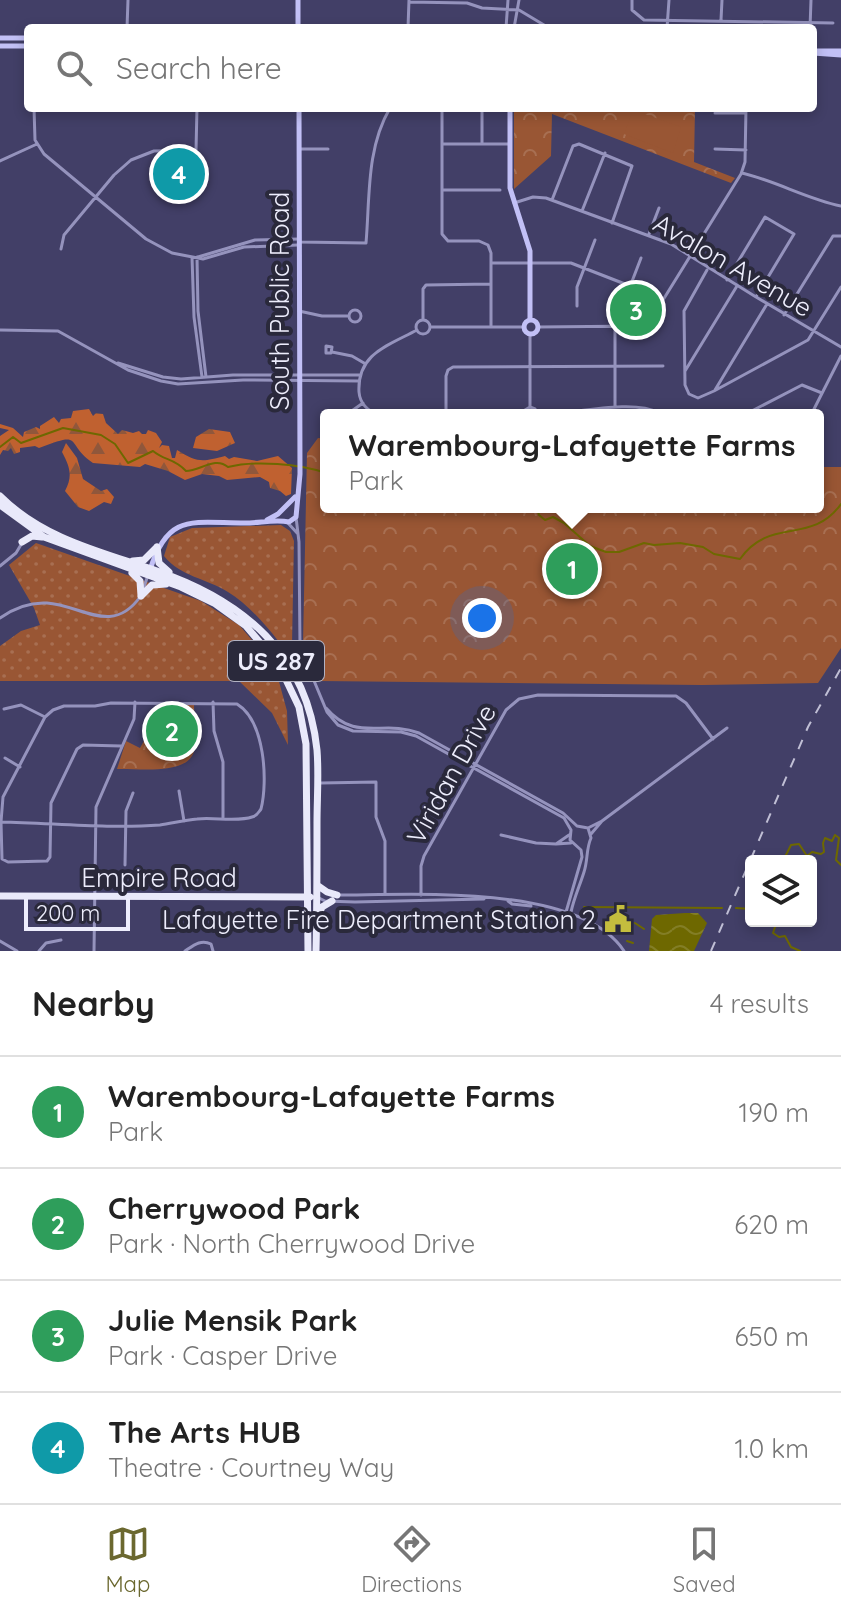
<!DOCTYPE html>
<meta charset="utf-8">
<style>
:root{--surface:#fff;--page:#f2f2f2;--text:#222;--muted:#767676;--line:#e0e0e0;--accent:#6b682f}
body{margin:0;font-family:Quicksand,sans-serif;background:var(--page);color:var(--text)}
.controls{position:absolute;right:24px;bottom:24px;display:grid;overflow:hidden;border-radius:8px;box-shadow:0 4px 12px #0003}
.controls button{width:72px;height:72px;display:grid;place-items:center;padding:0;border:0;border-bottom:2px solid var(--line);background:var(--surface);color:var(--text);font:40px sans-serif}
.scale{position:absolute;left:24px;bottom:20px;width:106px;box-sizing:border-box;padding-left:8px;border:4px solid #ededfc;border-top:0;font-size:22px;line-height:28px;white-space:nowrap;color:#ededfc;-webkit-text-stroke:6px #2a293b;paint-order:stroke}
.you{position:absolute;left:482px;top:618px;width:28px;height:28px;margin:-20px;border:6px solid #fff;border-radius:50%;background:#1a73e8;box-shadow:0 0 0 12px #1a73e833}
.badge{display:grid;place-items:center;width:52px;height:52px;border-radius:50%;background:var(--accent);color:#fff;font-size:26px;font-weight:700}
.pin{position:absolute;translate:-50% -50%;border:4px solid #fff;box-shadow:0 2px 8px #0006}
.popup{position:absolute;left:320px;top:409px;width:504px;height:104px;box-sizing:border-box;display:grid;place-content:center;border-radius:8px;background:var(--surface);filter:drop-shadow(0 2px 6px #0005);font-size:26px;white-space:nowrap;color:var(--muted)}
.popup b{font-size:30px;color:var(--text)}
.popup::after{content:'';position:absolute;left:50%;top:100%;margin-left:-16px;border:16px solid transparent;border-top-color:var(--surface)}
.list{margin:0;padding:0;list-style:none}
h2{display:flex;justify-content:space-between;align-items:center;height:104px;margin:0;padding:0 32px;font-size:34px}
h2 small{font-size:26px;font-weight:400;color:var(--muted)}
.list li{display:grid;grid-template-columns:52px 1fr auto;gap:24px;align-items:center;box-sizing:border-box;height:112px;padding:0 32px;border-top:2px solid var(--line)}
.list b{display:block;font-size:30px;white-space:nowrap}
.list p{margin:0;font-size:26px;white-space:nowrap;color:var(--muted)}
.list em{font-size:26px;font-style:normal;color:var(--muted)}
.icon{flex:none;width:44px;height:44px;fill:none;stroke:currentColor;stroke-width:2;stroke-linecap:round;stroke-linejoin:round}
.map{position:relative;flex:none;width:841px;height:951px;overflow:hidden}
.search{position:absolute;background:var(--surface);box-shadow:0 4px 12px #0003;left:24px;right:24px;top:24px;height:88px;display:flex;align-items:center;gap:20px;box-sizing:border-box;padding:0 28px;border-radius:8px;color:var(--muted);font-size:30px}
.sheet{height:552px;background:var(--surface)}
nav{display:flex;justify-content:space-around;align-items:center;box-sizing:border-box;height:112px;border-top:2px solid var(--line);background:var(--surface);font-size:22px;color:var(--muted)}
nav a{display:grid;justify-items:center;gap:4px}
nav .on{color:var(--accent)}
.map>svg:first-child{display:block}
.grass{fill:url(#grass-dots)}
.forest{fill:url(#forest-firs)}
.park{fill:url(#park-crowns)}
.pitch{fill:#995634}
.water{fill:url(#water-waves)}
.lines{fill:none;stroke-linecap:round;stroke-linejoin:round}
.stream{stroke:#6e6800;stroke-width:2}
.street{stroke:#9593bd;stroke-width:3}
.secondary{stroke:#c2c0f6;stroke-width:5}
.primary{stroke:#e9e9fa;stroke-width:7}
.rail{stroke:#c0bfd5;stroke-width:2;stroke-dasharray:10 10;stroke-linecap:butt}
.labels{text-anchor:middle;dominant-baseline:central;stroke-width:8;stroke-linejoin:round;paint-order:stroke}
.shield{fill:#2a293b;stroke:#b2b2c2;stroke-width:2}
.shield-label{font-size:24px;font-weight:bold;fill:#ededfc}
.street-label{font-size:26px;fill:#ededfc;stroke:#2a293b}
.poi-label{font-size:26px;fill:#ededfc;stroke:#2a293b;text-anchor:end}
</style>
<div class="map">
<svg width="841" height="951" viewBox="0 0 841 951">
<defs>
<pattern id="grass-dots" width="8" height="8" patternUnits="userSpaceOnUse" patternTransform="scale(2)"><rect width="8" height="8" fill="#995634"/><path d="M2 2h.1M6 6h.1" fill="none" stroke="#a86f52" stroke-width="1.8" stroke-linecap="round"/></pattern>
<pattern id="forest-firs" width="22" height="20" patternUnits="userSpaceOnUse" patternTransform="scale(2)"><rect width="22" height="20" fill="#c06130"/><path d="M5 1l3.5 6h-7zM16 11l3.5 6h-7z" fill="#90573b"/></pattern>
<pattern id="park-crowns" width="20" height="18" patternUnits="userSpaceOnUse" patternTransform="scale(2)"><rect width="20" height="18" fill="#995634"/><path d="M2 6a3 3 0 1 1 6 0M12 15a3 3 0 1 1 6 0" fill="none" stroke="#a86f52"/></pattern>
<pattern id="water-waves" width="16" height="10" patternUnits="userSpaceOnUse" patternTransform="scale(2)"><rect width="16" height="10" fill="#6e6800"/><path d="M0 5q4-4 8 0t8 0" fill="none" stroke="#837e26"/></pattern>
</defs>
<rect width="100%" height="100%" fill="#423f67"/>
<!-- grass -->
<path class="grass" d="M281,525L290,531L294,541L292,644L299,669C281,644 255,608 228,592C206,578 181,577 164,556L170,537L192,528Z
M36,543L201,601L239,625L275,667L287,711L288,745L272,713L239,681H0V646L21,631L40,625L34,608L9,565Z"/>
<!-- forest -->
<path class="forest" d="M89,409L93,416L96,413L103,414L106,423L118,434L122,430L133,433L139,431L142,434H146L148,430L156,433L162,442L159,448L162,445L169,446L172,458H175L177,450C198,463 202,462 225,456L229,459L234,457L257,461L278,456L292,468L291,494L286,496L280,491L270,488L269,482L260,477L227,480L219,476L202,474L185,480L168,471L145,464L140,467L93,463C64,443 85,430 39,448L35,446L20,448V452L14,454L11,448L8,451L3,450L0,455V436L9,430L0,428V424L13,428L23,437L24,432L36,427L40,429V426L54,417L59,423L61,419L71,418L73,411Z
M209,429L230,432L235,443L217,451L193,448L196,437Z
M66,443L77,458L83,479L101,491L107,489L114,497L111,504L104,502L89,511L78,507L65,491C73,476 70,467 62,452Z"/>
<!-- park -->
<path class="park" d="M514,108H695L694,162L735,178L731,183L552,114L551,156L514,189Z
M622,284L659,302L644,321L619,324L618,294Z
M318,438L326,439V507H818V467H841V648L818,683L702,685L320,681L303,644L307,453Z
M165,705H194C194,719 197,737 194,751C188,776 137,768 117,769L126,741L140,748L155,721H164Z"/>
<!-- pitch -->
<path class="pitch" d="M633,110L681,127L673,153L624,134Z"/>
<!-- water -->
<path class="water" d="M685,913H698L707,923L694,951H649L652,919L656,915Z"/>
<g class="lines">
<!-- stream -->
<path class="stream" d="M0,447L13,437L21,443L63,428L101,435L115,444L128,463L153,451C165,461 174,458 186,471C200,471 215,456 228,467C255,460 300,464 326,473
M537,507L539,515L545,520L553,517L564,523L590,546L606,552H619L644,543L654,545L680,543L703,547L714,554L740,559C770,516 811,546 841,504
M783,861L791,845L799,844L807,856L812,852L821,854L824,852L823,843L825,838L832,841L835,835L839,838L836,860L841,865
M811,873V875
M584,907L722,908
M736,908L751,909
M773,921L775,927L773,933L779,937L785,936L791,947L800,951
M635,923L644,929
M627,941L633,943"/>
<!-- street -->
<path class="street" d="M632,0V10L644,20L833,23
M409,2L467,3L482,8L519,10L549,28
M721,20L722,0
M127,28L128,0
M408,28L409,0
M506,28L508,0
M514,28L519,0
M667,28L669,0
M810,28L811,0
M34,108L35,140L44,154L146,239L172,253L203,259L244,247L298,245
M442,108V234L448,241H479L488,245L491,253V326
M715,113H746
M442,144H509
M482,144V108
M299,149H328
M715,149L746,150
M0,161L37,144
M742,173C776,181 807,199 841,206
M442,190H500
M552,200L573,146L579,144L632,166L612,223
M514,203L533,197L546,198L671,244L756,297L841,347
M582,211L605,153
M649,234L659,208
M299,242L366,243C370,198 366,149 390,108
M61,249L64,235L114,175L131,160L154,151L196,150L197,108
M192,257L194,317L202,377
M197,257L198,311L206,377
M198,257L255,240L299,239
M491,263H571L643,291L663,301
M707,270L684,311L685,385L689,394L698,398L714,391L808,340L841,287
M727,280L765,217L794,234L756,297
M631,284L641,258
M577,306V287L595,240
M349 316a6 6 0 1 1 12 0a6 6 0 1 1-12 0Z
M299,311L322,316H348
M784,315L833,236H841
M423,319V289L426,285L491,284
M416 327a7 7 0 1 1 14 0a7 7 0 1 1-14 0Z
M431,327H523
M538,327L640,326L650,321L741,174L745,162L746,108
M0,330L58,331L128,370L161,381L178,384L243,380L359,381
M530,334V407
M326,346L332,347L331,353H326Z
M332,352L352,356L364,363
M118,363L163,377L181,379L233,375H359
M685,371L737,286
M715,390L767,304
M615,407V327
M346,415L363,403
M379,415C368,411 360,404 359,392C357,354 387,346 417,330
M439,415H466
M446,415V376L448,370L453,367L663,366
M522,415L525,410L530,407L535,409L538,415
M538,415C569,415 633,398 658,413
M744,415L802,385L822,393
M811,415L841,356
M296,517L299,542L300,647L327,712L338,725L353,731L401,732L416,736L564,818L571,830L570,840L581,850L582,857L566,912
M287,522L298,534
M0,566L16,553L22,543
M143,590L148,575
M0,618C14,608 29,602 47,603C81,605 112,636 140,597
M213,702L214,731L223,762V817
M326,708C356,743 383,719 419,733L563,813L577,826
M4,709L21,705L45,717
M5,758L20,767
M321,783L376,782V817L385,841V894
M179,791L184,821
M0,822H1C53,823 108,829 160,825C173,823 185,820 197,819C212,817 239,822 252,817C257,816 258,813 261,809C268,781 265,721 237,704L111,703L95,706H64L53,710L45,717L3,797L1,822L2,859L8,862L47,861L50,857L51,803L77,749L83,745L121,746
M588,828L602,821
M591,834L602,821L727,728
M501,835L536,843L556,844
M569,835L556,844L571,843
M125,865L126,811L133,793
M337,895C410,895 579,883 624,951
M421,895V866L424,856L506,710L519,699L538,695L676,696L686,703L713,739
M317,897L325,901L355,902L484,899
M508,901L512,904L531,906
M571,912C574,898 580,885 584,872C588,860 586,849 591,838L588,828L577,826
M0,941L17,951
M39,951L46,943L61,940
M94,951L96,807L134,719L135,702
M185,951C194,945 201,939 211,944L213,951"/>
<!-- secondary -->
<path class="secondary" d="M298,28V0
M0,38H28
M0,46H28
M814,51H841
M813,53L841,55
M510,108V188L530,251V319
M524 327a7 7 0 1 1 14 0a7 7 0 1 1-14 0Z
M267,520L278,514L295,497
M150,570C168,512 193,523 245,523C260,523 275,519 289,522L296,517L300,474L299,108"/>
<!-- primary -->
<path class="primary" d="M0,496C43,539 101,552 157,571C244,601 307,654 317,750C319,774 317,799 317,823C317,866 317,908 316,951
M0,505L44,537L181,587L214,603L246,626L279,665L299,707L306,744L308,951
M22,542L32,536L42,537
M157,547L159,563L169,572
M133,561L144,560L157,547
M132,573L140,581L141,596
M141,596L152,585L166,584
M317,885L327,892L337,895
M0,896L310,897
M318,916L322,907L332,901"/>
<!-- rail -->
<path class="rail" d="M711,951L808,727L841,668"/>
</g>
<!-- icons -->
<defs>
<g id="civic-bare" transform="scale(2.16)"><path d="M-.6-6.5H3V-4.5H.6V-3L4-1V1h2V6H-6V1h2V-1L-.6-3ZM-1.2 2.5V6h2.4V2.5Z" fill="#c4bd3e" stroke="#2a293b" stroke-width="2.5" paint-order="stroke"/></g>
</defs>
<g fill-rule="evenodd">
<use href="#civic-bare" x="618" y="919"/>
</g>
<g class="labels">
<!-- shield labels -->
<rect class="shield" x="228" y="641" width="96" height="40" rx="6"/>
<g class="shield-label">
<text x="276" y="661">US 287</text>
</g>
<!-- street labels -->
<g class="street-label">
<text transform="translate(733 265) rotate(30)">Avalon Avenue</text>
<text transform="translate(279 301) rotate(-90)">South Public Road</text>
<text transform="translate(451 774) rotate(-61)">Viridan Drive</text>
<text x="159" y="877">Empire Road</text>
</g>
<!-- poi labels -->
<g class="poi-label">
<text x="596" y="919">Lafayette Fire Department Station 2</text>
</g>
</g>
</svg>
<div class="controls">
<button><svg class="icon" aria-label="layers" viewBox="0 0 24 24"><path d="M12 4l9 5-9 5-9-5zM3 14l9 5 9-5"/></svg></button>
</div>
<div class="scale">200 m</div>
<div class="you"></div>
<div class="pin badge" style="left:572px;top:569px;background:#2e9e5b">1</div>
<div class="popup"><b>Warembourg-Lafayette Farms</b>Park</div>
<div class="pin badge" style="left:172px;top:731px;background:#2e9e5b">2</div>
<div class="pin badge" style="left:636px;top:310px;background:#2e9e5b">3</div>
<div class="pin badge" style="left:179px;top:174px;background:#0f9aa8">4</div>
<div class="search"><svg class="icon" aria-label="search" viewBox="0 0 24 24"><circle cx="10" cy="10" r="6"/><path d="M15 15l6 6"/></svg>Search here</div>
</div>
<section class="sheet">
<h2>Nearby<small>4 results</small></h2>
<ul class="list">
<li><span class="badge" style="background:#2e9e5b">1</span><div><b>Warembourg-Lafayette Farms</b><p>Park</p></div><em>190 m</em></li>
<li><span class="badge" style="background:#2e9e5b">2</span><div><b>Cherrywood Park</b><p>Park · North Cherrywood Drive</p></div><em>620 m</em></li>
<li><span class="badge" style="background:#2e9e5b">3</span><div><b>Julie Mensik Park</b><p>Park · Casper Drive</p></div><em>650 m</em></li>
<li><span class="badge" style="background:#0f9aa8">4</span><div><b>The Arts HUB</b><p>Theatre · Courtney Way</p></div><em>1.0 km</em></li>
</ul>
</section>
<nav>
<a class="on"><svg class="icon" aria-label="map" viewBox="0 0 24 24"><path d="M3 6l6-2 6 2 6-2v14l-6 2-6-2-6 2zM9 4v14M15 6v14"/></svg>Map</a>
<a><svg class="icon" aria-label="directions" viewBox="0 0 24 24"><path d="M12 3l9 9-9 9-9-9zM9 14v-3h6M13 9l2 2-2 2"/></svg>Directions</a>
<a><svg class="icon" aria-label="saved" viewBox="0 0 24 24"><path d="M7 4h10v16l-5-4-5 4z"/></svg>Saved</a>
</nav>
